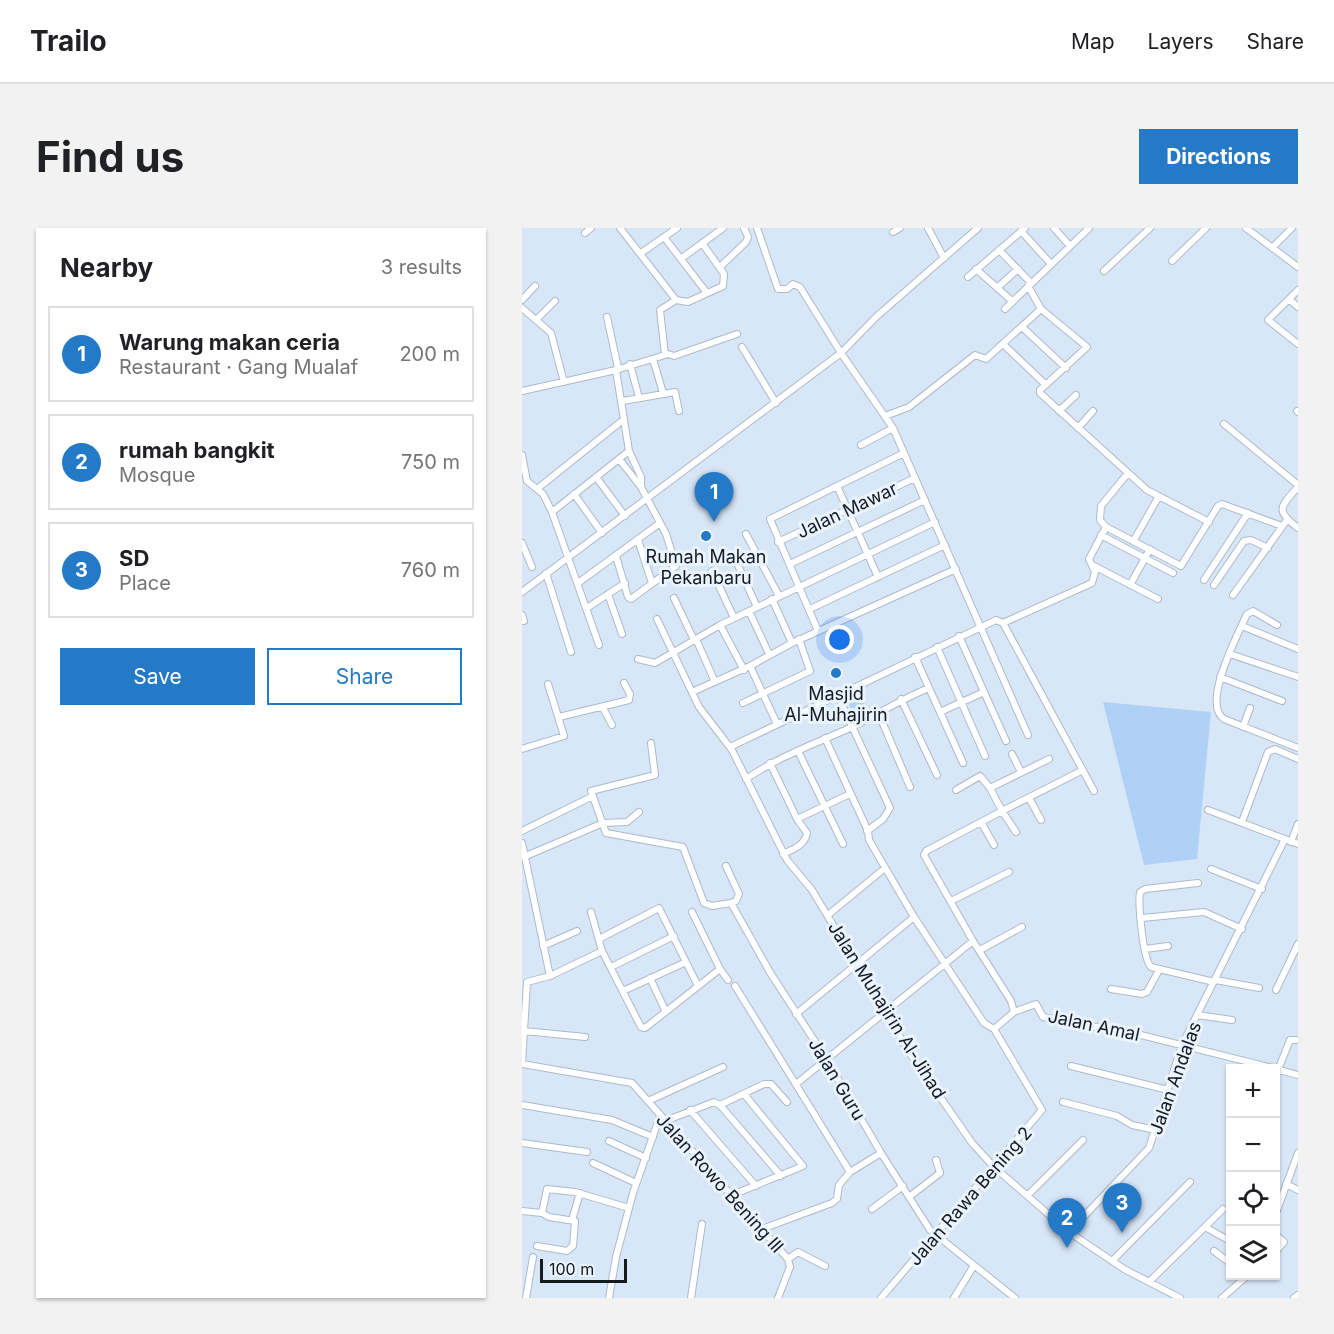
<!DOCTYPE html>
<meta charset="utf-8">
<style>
:root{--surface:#fff;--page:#f2f2f2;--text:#202124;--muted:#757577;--line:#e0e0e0;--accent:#257ac8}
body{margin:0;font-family:Inter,sans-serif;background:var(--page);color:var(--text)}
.controls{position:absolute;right:18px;bottom:18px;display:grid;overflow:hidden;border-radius:0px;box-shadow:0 2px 4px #0004}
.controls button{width:54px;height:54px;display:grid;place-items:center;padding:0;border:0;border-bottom:2px solid var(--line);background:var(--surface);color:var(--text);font:30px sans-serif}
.scale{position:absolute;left:18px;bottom:15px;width:87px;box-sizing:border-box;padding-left:6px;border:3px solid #141a20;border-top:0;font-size:16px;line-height:21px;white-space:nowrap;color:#141a20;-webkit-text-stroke:4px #eaf4fe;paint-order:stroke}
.you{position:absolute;left:318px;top:412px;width:21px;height:21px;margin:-15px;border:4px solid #fff;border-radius:50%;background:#1a73e8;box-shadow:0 0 0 9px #1a73e833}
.badge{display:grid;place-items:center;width:39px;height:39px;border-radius:50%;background:var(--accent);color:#fff;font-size:20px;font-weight:700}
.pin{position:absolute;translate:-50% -50px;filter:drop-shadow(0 2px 3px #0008)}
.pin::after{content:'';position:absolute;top:32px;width:21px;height:18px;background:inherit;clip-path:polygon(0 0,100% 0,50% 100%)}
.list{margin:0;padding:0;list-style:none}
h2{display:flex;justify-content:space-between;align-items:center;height:78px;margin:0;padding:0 24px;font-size:26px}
h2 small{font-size:20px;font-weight:400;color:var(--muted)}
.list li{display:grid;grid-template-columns:39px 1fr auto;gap:18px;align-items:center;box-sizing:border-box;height:96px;margin:0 12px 12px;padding:0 12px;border:2px solid var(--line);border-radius:0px}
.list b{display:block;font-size:22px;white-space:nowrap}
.list p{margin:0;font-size:20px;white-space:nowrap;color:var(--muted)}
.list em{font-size:20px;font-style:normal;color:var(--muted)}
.actions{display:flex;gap:12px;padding:18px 24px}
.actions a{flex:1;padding:14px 0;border:2px solid var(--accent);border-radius:0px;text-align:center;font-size:21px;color:var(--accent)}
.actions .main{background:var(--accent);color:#fff}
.icon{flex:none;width:33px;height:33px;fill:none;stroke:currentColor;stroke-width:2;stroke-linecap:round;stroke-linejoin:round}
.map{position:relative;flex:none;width:776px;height:1070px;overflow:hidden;border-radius:0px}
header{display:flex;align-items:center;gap:36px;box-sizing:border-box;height:84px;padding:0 30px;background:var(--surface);border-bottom:2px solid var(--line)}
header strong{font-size:28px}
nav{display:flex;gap:33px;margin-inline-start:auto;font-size:21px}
.intro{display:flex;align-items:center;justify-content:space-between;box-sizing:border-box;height:144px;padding:0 36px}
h1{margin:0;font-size:42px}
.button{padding:15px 27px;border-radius:0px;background:var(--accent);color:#fff;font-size:21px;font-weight:700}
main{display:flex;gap:36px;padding:0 36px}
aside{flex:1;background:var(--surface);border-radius:0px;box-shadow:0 2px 4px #0004}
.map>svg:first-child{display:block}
.green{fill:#afd1f6}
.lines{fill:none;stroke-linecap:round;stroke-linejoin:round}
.street-casing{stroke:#acbaca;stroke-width:8}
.street{stroke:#fff;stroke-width:6}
.poi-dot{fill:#257ac8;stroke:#eaf4fe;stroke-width:2}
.labels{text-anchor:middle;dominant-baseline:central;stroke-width:6;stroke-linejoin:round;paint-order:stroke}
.street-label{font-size:18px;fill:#141a20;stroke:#eaf4fe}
.poi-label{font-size:18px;fill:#141a20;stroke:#eaf4fe}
</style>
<header>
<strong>Trailo</strong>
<nav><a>Map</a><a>Layers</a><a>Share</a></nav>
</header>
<div class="intro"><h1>Find us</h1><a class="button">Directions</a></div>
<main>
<aside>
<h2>Nearby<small>3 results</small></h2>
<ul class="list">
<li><span class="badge">1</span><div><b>Warung makan ceria</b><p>Restaurant · Gang Mualaf</p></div><em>200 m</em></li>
<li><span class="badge">2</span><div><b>rumah bangkit</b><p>Mosque</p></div><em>750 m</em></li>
<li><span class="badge">3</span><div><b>SD</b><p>Place</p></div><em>760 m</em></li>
</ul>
<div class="actions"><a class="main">Save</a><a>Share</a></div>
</aside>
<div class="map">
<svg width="776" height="1070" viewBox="0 0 776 1070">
<rect width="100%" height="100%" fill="#d8e7f8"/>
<!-- green -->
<path class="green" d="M336,459L345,482L332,489L323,466Z
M581,474L689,484L675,631L622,637Z"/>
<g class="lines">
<!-- street casing -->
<g class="street-casing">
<path id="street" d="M235,0L256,61H265L271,56L278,59L319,125L371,200L506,507
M406,0L422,30
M532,0L548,18
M724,0L776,39
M499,3L529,36
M371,4L378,0
M63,5L69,0
M142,9L185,65
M750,20L770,0
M477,22L509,55
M119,25L155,0
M160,30L201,0
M650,33L684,0
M198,39L224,14L226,9L222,0
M454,41L490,73
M582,43L628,0
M446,49L503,0
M506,58L519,81L565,119L518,162V165L625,262L687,294
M475,60L496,41
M776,62L746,92L776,116
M767,71L776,79
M0,72L13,58
M154,72L166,74L201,58L202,46L180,15
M0,80L29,105L42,154
M483,81L567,0
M85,89L96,140
M15,91L33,73
M500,99L544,140
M481,116L524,157
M220,119L254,175
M143,125L152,128L215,106
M131,131L141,165
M108,136L117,170
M0,163L94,142
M101,173L153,164L157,183
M537,183L554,167
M775,183L776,184
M363,188L387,179L453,127L464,131L519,81
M702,196L776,257
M556,200L571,183
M339,217L371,200
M0,227L5,253L21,266L30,284L77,417
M97,231L119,259
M606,245L579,278L578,292L584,299L659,338L696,278L700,276L760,298
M74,249L103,288
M315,258L356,349
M776,259C759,278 752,282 776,300
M15,261L101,192
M52,266L80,305
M30,284L107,223
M224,306L257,368
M579,307L651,345
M116,312L130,355
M612,312L637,268
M256,314L393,250
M0,315L10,339
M94,328L106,369L109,371L154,338L144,306L119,259V249L107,223L94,142L143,127L138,82L154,72L98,0
M214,333L235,379
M268,336L403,272
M570,337L636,371
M190,343L212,390
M24,345L49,424
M682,352L726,285
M56,355L138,295
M608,357L628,321
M692,357L722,313L729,312L746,320
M0,364L319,125L354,89L456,0
M86,366L100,406
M711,367L765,292
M152,370L172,412
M250,371L270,415L434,341
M65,380L103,355
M288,381L423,317
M227,383L247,426
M0,387L2,393
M135,391L177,479L210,522L265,632L290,662L387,824L450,915L472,939L547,1004L602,1041L658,1070
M481,395L570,355L573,344L567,331L584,299
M198,397L222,442
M755,397L731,383L725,386C716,406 679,476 702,491L776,520
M720,398L776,421
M296,403L248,291L382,225
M437,408L484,513
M174,411L193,454
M415,419L463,528
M708,426L776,449
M393,429L441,535
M116,431L133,435L198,397L413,294
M228,438L270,415
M698,449L760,473
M170,464L228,438L255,496
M316,468L368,580L361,591L345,603
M379,471L415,547
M221,475L288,443L277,411
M81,480L90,497
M356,484L388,559
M418,484L462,464
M37,489L107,472L108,466L102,455
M721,499L728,480
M303,510L346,603L347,612L392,689
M129,515L133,547L69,563L84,605L161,619L182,675L190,678L209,675L249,746L305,832L359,925L408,1002L493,1070
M208,519L474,392L481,395L572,563
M0,521L42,508L26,456
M276,523L321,616
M490,526L499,544
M248,535L275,591L285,605C283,617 272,621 261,626
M224,551C256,529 292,516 328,500C355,487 379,471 407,460
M434,562L458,548L468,560
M507,570L519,592
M686,582L776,616
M275,591L328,566
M459,594L472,617
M720,594L746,524L753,521L776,531
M0,603L69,569
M494,604L480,583L561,542
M769,614L776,596
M0,615L28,748L5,754L0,836
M4,628L81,595L105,594L117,584
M204,638L217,666L214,673L209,675
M689,641L740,661
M676,655L623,661L618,664C616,677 621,731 629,739L692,754
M429,673L487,644
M69,684L80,723
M170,684L198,741
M306,687L363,640
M620,690L682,684L720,701
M77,711L137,680L176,758
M21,718L55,703
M623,721L646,718
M458,722L500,699
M89,739L152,708
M28,748L80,723L119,799L123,800L198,741L206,752
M128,750L143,782
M694,752L737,760
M213,758L328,944
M589,761L620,766L625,764L637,742
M754,762L776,716
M101,763L164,734
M492,784L514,776L521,789L574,799L583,798L751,840
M274,786L392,689L462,795L472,801
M675,787L710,792
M2,803L63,809
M0,836L110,855L266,1031L268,1039L256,1070
M549,838L646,862
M754,841L776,847
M754,847L768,812H776
M274,856L451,713
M126,873L201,839
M541,874L595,888L610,897L634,902
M0,877L90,892L131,909
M198,877L259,948
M168,882L234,958
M143,893L192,874L198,877L242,856H249L265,874
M87,913L124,930
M0,915L65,924
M71,935L114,955
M764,956L776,962
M210,967L281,938L222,866
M506,967L561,912
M387,969L418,945L414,932
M350,981L381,958
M0,983L20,985
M754,985L776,925
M50,992L58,965
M683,999L708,1013
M240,1001L310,975L315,971L317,957L328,944L359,925
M547,1004L627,920L660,817L763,611
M754,1007L762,1014L754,1023
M15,1018L45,1023L51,1018L53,993L27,989L20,985L25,961L53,964L107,980
M692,1023L708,1035
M266,1031L276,1024L303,1038
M590,1033L668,954
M627,1054L701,981
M4,1070L11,1029
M87,1070L94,1029L111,965L138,888
M169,1070L180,996
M359,1070L520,882L472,801L492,784L489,773L451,713L402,627L404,623L480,583L468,560L527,531
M432,1070L451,1039
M700,1070L725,1048
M772,1070L776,1067"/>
</g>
<!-- street -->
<use href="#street" class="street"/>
</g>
<!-- markers -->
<g class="poi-dot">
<circle cx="184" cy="308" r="6"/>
<circle cx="314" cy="445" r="6"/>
</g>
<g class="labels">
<!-- street labels -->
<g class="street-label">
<text transform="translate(325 282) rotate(-25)">Jalan Mawar</text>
<text transform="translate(365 782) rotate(58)">Jalan Muhajirin Al-Jihad</text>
<text transform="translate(572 797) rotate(12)">Jalan Amal</text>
<text transform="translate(653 850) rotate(-70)">Jalan Andalas</text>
<text transform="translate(315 851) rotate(59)">Jalan Guru</text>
<text transform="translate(198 955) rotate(48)">Jalan Rowo Bening lll</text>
<text transform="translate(448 968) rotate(-49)">Jalan Rawa Bening 2</text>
</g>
<!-- poi labels -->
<g class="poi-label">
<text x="184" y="328">Rumah Makan<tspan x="184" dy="21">Pekanbaru</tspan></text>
<text x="314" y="465">Masjid<tspan x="314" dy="21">Al-Muhajirin</tspan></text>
</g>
</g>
</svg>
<div class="controls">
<button>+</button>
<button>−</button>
<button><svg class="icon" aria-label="locate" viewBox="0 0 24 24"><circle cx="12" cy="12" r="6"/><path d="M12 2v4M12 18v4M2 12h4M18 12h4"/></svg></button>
<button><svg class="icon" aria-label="layers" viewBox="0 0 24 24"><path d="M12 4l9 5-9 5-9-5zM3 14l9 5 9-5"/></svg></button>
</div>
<div class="scale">100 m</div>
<div class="you"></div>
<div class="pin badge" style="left:192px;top:294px">1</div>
<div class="pin badge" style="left:545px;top:1020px">2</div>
<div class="pin badge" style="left:600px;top:1005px">3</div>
</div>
</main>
